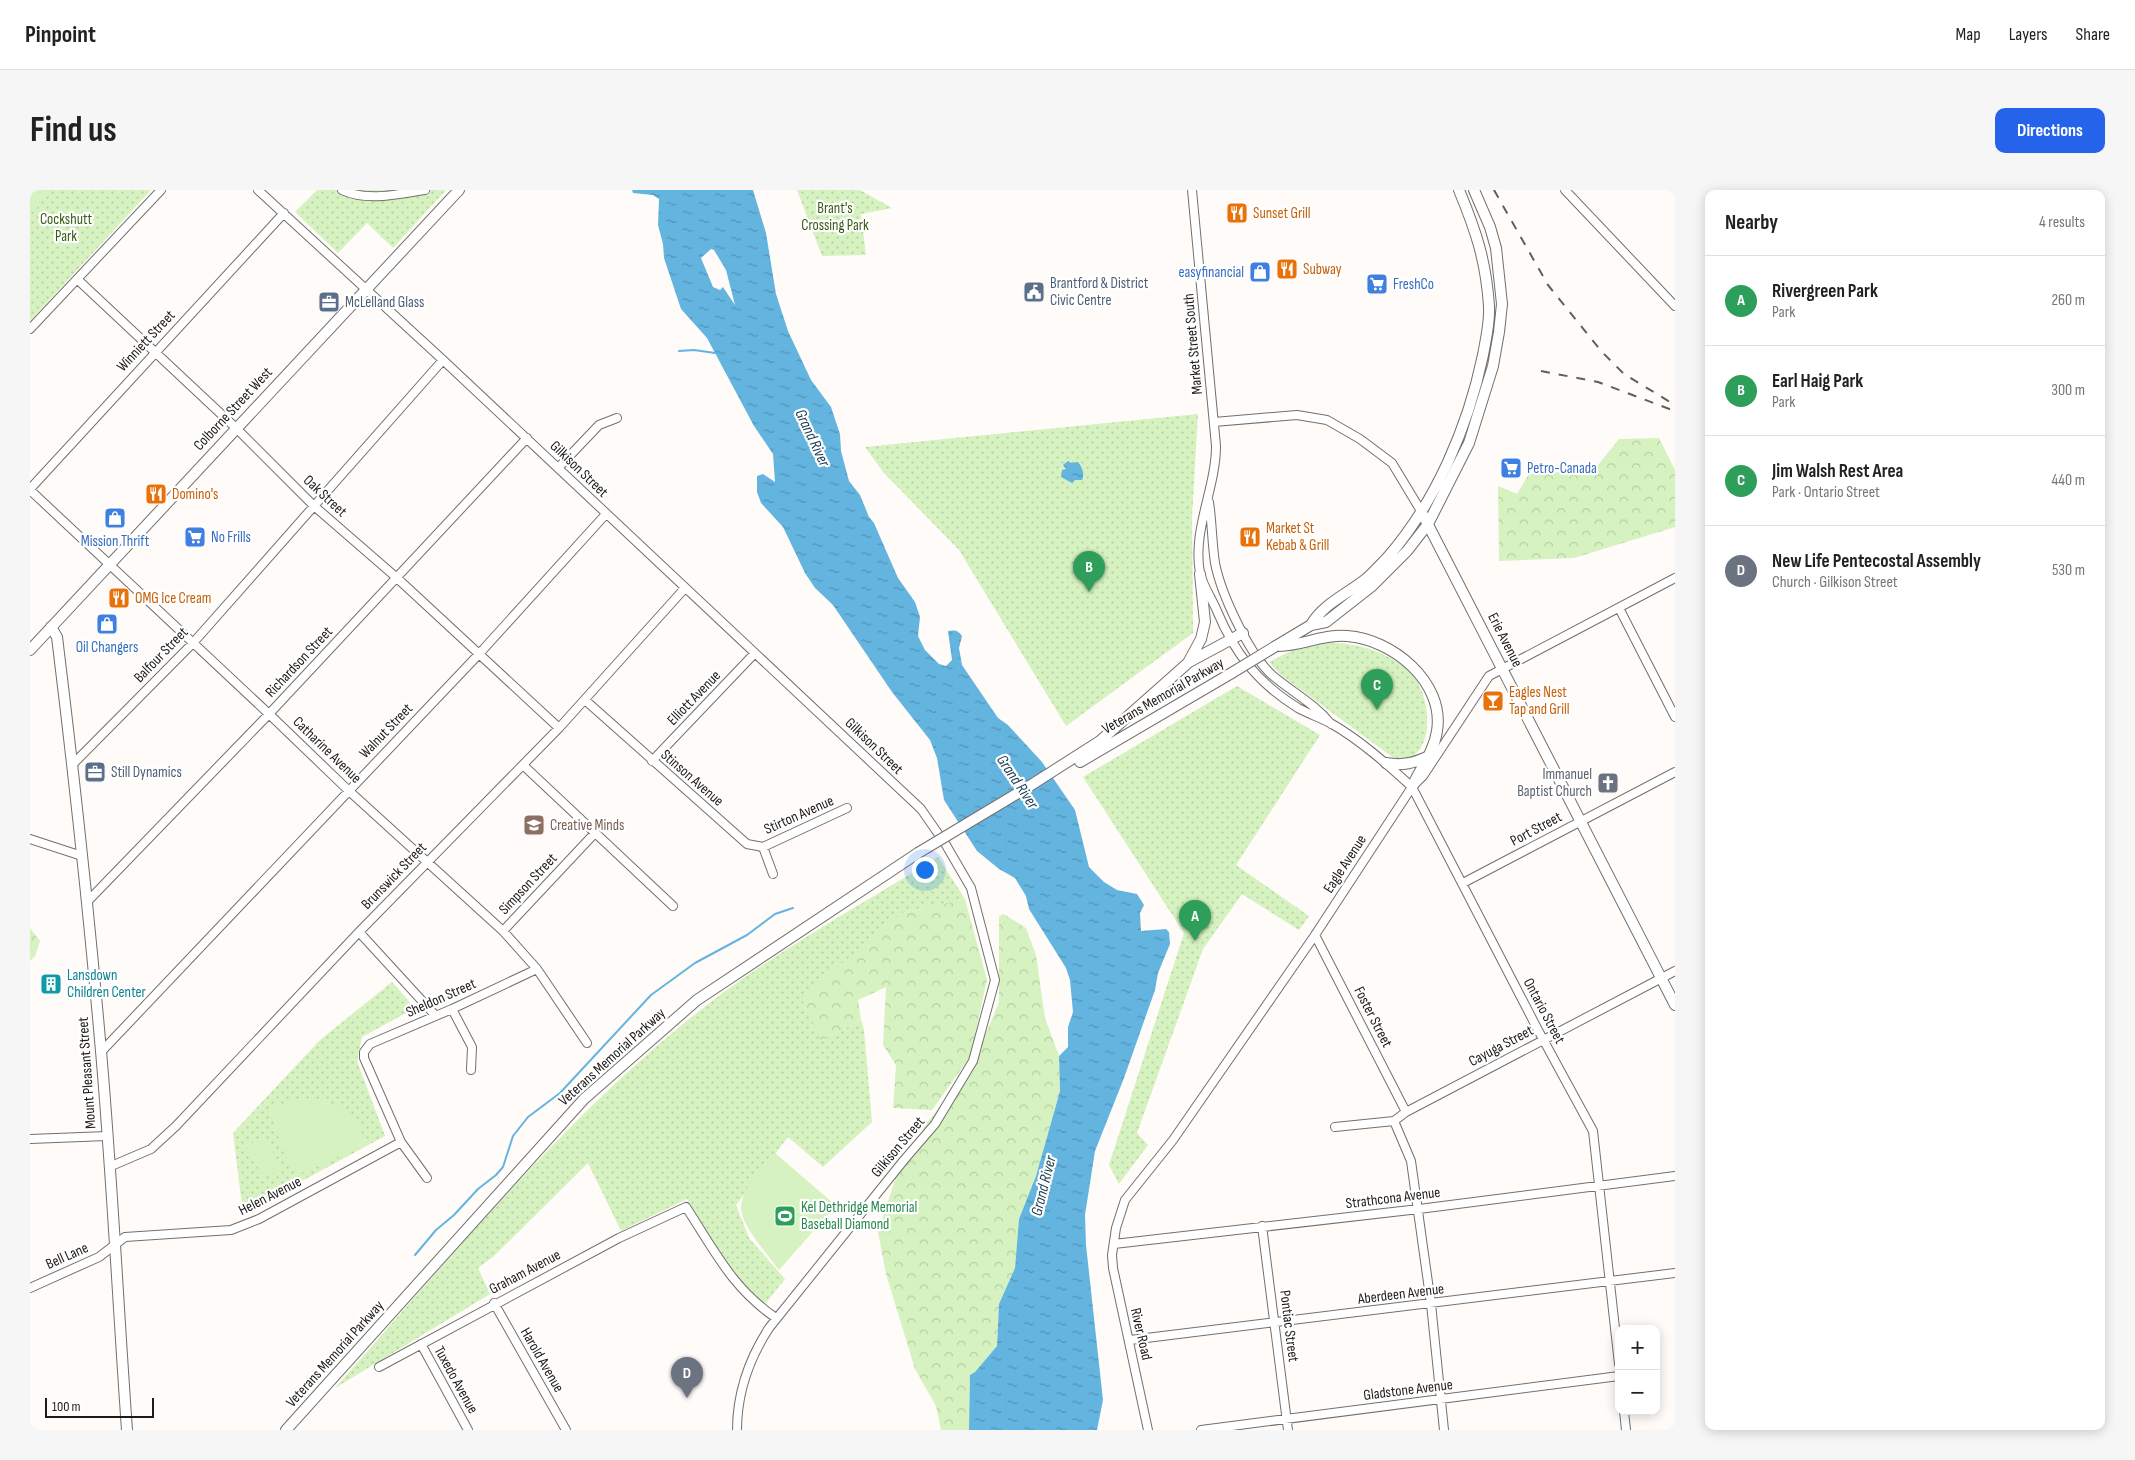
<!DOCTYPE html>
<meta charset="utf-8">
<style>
:root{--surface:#fff;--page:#f6f6f6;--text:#222;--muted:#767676;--line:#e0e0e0;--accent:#2563eb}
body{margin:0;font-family:"Sofia Sans Condensed",sans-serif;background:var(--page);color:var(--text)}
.controls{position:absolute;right:15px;bottom:15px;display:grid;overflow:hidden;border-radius:10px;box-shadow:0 2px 12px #0003}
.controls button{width:45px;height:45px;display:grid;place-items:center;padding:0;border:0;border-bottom:1px solid var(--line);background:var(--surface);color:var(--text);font:25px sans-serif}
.scale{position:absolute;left:15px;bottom:12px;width:109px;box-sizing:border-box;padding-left:5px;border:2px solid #1d1b19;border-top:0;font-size:14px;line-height:18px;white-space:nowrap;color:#1d1b19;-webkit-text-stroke:4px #fff;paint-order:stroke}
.you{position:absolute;left:894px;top:679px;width:18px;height:18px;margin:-12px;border:4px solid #fff;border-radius:50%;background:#1a73e8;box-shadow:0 0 0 8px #1a73e833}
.badge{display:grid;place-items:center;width:32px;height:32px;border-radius:50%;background:var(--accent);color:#fff;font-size:16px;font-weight:700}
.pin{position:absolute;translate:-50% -41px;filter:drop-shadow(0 1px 2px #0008)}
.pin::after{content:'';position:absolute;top:26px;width:18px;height:15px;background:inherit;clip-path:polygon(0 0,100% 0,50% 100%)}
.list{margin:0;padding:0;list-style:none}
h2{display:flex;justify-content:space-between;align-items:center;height:65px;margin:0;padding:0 20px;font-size:21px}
h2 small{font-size:16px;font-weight:400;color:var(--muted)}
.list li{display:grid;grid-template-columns:32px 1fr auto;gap:15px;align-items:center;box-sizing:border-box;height:90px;padding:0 20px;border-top:1px solid var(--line)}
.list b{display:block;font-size:19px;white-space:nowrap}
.list p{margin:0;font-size:16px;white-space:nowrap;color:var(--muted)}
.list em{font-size:16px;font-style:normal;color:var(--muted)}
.map{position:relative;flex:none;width:1645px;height:1240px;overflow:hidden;border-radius:10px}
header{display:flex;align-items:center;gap:30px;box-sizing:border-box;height:70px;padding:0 25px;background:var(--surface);border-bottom:1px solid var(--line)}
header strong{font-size:24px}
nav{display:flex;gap:28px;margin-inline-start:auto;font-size:18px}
.intro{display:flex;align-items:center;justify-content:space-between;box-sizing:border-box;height:120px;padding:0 30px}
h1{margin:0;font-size:35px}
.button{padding:12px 22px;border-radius:10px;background:var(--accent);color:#fff;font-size:18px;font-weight:700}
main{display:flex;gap:30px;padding:0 30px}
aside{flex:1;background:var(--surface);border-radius:10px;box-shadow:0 2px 12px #0003}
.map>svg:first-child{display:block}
.grass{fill:url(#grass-dots)}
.forest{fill:url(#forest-crowns)}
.pitch{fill:#d5f2c0}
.water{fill:url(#water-ripples);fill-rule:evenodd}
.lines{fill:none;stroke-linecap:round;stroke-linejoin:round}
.stream{stroke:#64b4e0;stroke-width:2}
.minor-casing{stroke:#746f6b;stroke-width:10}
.major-casing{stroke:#746f6b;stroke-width:12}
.minor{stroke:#fff;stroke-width:8}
.major{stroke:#fff;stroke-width:10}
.rail{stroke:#615f5c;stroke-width:2;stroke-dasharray:9 9;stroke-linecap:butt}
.major-bridge-casing{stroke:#746f6b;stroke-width:12;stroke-linecap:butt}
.major-bridge{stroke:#fff;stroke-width:10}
.labels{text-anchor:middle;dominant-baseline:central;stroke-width:4.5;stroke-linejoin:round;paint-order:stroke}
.park-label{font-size:15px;fill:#395b14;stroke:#fff}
.food-label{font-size:15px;fill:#c56008;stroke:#fff;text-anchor:start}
.shop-label{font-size:15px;fill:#366cbe;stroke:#fff;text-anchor:start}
.service-label{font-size:15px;fill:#4e5e75;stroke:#fff;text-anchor:start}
.street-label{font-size:15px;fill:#1d1b19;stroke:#fff}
.worship-label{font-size:15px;fill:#5b616d;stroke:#fff;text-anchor:end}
.education-label{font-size:15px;fill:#785e54;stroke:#fff;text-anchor:start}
.culture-label{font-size:15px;fill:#0d838f;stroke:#fff;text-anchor:start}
.leisure-label{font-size:15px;fill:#27864d;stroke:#fff;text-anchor:start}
.water-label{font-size:16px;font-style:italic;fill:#1a3d50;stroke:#fff}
</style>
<header>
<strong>Pinpoint</strong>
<nav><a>Map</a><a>Layers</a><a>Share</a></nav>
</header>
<div class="intro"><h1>Find us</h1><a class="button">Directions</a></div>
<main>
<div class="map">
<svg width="1645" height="1240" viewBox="0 0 1645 1240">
<defs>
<pattern id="grass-dots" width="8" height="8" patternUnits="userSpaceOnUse" patternTransform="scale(1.25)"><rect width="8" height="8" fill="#d5f2c0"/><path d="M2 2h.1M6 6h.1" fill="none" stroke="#b6cfa4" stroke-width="1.8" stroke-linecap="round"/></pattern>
<pattern id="forest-crowns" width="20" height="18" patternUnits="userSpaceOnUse" patternTransform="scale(1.25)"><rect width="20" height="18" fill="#d5f2c0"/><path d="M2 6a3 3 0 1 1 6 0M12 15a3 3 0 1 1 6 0" fill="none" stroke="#b6cfa4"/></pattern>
<pattern id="water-ripples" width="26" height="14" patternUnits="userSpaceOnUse" patternTransform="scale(1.25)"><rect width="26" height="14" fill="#64b4e0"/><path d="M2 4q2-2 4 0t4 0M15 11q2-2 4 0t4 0" fill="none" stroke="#5292b5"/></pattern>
</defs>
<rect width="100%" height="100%" fill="#fffbf8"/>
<!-- grass -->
<path class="grass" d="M0,0H121L0,131Z
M287,0H416L363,58L337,33L308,63L265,22Z
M767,0H830L862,18L831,24L836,65L792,66Z
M1168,224L1162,327L1163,443L1036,536L929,360L854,283L835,257Z
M1290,452C1323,452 1360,460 1383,486C1403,508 1406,575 1365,569L1251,485L1239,472L1259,462L1289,455Z
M1207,496L1290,545L1206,675L1279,726L1269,740L1212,704L1173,759L1107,943L1118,955L1089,994L1079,975L1154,743L1053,587Z
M908,667L935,709L872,723L791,851L831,830L834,840L842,932L793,977L758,947L706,1015L719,1048L755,1089L735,1114L703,1083L657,1009L591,1041L558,973L463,1067L448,1078L460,1104L305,1198C416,1073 524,940 653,834C731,769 823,720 908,667Z
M362,792L385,818L332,847L327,871L355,946L213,1023L203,943L290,850Z"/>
<!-- forest -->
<path class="forest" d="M1629,248L1645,280V337L1544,368L1469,371L1468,296L1487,304L1499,284L1564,280L1589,249Z
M935,709L957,790L940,867L902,920L863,918L866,875L853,855L856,797L828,810L831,830L791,851L771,807L872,723Z
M974,724L996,738L1006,765L1015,828L1029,866L1030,901L1006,986L989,1029L985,1078L969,1114L967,1156L945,1182L940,1185L939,1240H911L906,1216L885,1179L856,1084L848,1042L867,984L897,933L927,895L952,853L969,812V726Z
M0,738L10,751L5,766L0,771Z"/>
<!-- pitch -->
<path class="pitch" d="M0,0H20L4,22L0,21Z
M272,908L298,911L323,926L338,954L271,983L261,978L238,918Z
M234,946L252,978L234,988L216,956Z
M745,963L803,1013L802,1020L749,1080C739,1066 711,1035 711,1018C711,998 734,978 745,963Z"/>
<!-- water -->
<path class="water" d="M602,0H723L736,43L746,104L758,141L781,190L801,217L810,244L811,261L819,291L830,305L839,327L844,333L868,388L885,412L890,427L888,446L895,460L909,474L916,476L922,470L918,441C924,440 928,440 932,446L929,458L932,475L968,528L978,535L1012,572L1045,620L1059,677L1074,692L1087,700L1107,704L1114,715L1110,723L1111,741L1136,739L1139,742L1140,754L1128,783L1125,800L1094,888L1065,961L1055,1025L1056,1055L1073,1210L1067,1240H939V1238L940,1185L945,1182L967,1156L969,1114L985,1078L989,1029L1006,986L1030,901L1029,866L1038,857V837L1043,822L1040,790L1036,778L999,719L996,706L985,688L969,679L947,661L914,610L907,568L900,550L862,502L803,415L785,398L775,383L753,337L731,313L727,302V286L733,284L745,292L743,264L724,236L677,148L651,119L634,68L633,54L628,35L629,9L623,5L603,3ZM681,59L684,60L696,80L705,115L693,97L690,100L683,97L671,68Z
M1038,271L1041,273L1048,272C1052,277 1055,284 1052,290H1045L1042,293L1031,287L1032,280L1036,279L1033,275Z"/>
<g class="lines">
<!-- stream -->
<path class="stream" d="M649,161L664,160L685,163
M385,1065L406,1040L424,1025L448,999L466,985L473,977L483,946L498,927L530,903L621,805L665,773L717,745L745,724L763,718"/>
<!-- minor casing -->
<g class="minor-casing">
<path id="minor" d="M228,0L413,170L891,619L916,655L941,698L965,790L943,871L905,934L874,970L739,1138C719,1169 707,1202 707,1240
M312,0C338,12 368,4 395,0
M1162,0L1186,256C1186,298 1162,340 1170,383C1173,396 1182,409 1187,421C1205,464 1228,493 1268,518C1279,524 1291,528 1302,534C1330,550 1358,575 1382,597L1508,840L1563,941L1589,1174
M1535,0L1645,116
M47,89L206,238L284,316L367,388L529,538
M0,139L131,0
M1184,232L1267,225L1297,230L1330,249L1362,273L1391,321
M528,278L569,235L587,228
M0,299L254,23
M0,300L239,524L318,600L473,741L507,779L557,853
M1179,312C1182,332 1182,353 1185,373C1191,404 1219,464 1242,485C1262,502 1285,514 1301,534
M1589,418L1645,527
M555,510L717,654L733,657L743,684
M622,571L725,463
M43,574L163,453L413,170
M493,575L643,716
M0,649L52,666
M733,657L817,618
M1433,693L1645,582
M57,712L239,524L497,248
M473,741L564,644
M329,742L405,825
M1285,745L1376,922
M422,819L442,857L441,880
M71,862L449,464L576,324
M1364,931L1381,971L1401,1114L1414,1240
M1305,937L1364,931L1376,922L1645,781
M0,949L77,946
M79,977L121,959L146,936L329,742L529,538L655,398
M397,988L371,952L334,868V862L340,854L422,819L507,779
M1232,1036L1258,1240
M1084,1054L1389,1019L1645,986
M0,1098L69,1067L95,1047L201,1040L229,1029L371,952
M464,1113L536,1240
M1100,1150L1645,1083
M391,1154L438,1240
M349,1177L589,1048L656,1017C684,1060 702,1098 746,1128
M1594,1221L1596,1240
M1118,1240L1083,1078L1082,1065L1086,1038L1095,1010L1143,950L1285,745L1382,597L1393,586L1459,486L1645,388
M1171,1240L1589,1186"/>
</g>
<!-- major casing -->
<g class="major-casing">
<path id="major" d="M1391,321L1645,815
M1281,435C1293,414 1317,404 1336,389C1343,383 1350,375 1357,368C1406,312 1438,237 1453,165C1456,148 1460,133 1459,116C1456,71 1446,41 1429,0
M21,437L27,447C44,585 59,723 71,861C82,987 88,1114 97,1240
M1246,456L1281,435L1296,432L1342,396L1377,361L1398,334L1439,253L1463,176L1469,142L1472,114L1466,58L1460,37L1444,0
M1249,456C1272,456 1292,444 1317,446C1362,449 1415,492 1407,541C1404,562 1390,578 1382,597
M0,460L429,0
M1159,471L1171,449L1175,432L1170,384
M1050,572L1200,484
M1356,573C1373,576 1384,573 1399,566
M998,597L1070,551L1159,472L1213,443
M256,1240L554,909L667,810L888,663"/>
</g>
<!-- minor -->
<use href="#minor" class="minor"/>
<!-- major -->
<use href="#major" class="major"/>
<!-- rail -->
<path class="rail" d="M1464,0L1518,95L1572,162L1594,184L1645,215
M1511,181L1568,192L1642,220"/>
<!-- major-bridge casing -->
<g class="major-bridge-casing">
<path id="major-bridge" d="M1200,484L1246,456
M888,663L998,597"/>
</g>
<!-- major-bridge -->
<use href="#major-bridge" class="major-bridge"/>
</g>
<!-- icons -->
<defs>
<g id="restaurant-square" transform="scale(1.125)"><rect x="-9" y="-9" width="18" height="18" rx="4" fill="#e8710a" stroke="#fff"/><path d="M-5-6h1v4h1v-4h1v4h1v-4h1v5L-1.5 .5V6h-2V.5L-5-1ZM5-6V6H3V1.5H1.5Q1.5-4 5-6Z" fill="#fff"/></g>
<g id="shop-square" transform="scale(1.125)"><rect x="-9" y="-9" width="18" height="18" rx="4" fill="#3f7fe0" stroke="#fff"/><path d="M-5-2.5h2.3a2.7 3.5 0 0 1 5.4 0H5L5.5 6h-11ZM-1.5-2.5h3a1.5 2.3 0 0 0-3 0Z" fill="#fff"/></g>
<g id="supermarket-square" transform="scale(1.125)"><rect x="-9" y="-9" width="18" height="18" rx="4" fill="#3f7fe0" stroke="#fff"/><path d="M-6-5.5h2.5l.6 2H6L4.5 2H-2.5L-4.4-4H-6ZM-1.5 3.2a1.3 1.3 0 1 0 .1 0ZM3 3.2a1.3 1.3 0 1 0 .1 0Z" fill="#fff"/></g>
<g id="civic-square" transform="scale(1.125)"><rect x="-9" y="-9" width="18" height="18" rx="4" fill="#5c6f8a" stroke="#fff"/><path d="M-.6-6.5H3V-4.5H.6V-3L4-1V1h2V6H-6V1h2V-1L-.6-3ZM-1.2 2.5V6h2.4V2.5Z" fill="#fff"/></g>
<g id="office-square" transform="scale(1.125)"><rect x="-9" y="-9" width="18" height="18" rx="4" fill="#5c6f8a" stroke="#fff"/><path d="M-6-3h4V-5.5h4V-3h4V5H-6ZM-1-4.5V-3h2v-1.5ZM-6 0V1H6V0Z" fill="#fff"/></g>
<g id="bar-square" transform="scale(1.125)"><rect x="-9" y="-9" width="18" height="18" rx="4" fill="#e8710a" stroke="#fff"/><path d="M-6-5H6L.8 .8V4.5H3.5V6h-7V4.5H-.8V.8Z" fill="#fff"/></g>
<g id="church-square" transform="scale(1.125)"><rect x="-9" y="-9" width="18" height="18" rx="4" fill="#6b7280" stroke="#fff"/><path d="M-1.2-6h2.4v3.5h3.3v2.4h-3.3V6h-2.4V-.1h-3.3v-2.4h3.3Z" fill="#fff"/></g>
<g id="school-square" transform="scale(1.125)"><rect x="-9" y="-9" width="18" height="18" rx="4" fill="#8d6e63" stroke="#fff"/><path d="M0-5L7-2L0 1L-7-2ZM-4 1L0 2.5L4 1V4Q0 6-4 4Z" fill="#fff"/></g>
<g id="building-square" transform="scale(1.125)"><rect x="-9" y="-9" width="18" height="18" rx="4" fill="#0f9aa8" stroke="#fff"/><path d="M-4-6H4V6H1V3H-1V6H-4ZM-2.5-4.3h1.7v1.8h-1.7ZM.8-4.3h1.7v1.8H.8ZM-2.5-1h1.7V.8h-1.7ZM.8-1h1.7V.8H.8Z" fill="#fff"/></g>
<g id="stadium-square" transform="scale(1.125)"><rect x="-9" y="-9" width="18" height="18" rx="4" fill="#2e9e5b" stroke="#fff"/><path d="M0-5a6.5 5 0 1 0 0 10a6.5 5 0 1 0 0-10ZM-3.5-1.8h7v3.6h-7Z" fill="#fff"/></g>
</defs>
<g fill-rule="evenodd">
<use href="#restaurant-square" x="1207" y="23"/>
<use href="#restaurant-square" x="1257" y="79"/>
<use href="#shop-square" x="1230" y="82"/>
<use href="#supermarket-square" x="1347" y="94"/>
<use href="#civic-square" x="1004" y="102"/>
<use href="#office-square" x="299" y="112"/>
<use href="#supermarket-square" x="1481" y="278"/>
<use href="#restaurant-square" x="126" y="304"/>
<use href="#shop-square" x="85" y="328"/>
<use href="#supermarket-square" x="165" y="347"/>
<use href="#restaurant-square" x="1220" y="347"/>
<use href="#restaurant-square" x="89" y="408"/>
<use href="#shop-square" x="77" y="434"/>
<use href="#bar-square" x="1463" y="511"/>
<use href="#office-square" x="65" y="582"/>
<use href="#church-square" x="1578" y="593"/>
<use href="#school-square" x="504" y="635"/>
<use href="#building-square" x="21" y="794"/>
<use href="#stadium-square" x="755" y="1026"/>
</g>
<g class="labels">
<!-- park labels -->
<g class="park-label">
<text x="805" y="18">Brant's<tspan x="805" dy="17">Crossing Park</tspan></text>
<text x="36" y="29">Cockshutt<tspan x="36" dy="17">Park</tspan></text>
</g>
<!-- food labels -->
<g class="food-label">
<text x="1223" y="23">Sunset Grill</text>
<text x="1273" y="79">Subway</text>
<text x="142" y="304">Domino's</text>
<text x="1236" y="338">Market St<tspan x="1236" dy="17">Kebab &amp; Grill</tspan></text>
<text x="105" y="408">OMG Ice Cream</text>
<text x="1479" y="502">Eagles Nest<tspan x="1479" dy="17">Tap and Grill</tspan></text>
</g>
<!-- shop labels -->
<g class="shop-label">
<text x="1214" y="82" text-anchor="end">easyfinancial</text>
<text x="1363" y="94">FreshCo</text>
<text x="1497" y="278">Petro-Canada</text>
<text x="181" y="347">No Frills</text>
<text x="85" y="351" text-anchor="middle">Mission Thrift</text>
<text x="77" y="457" text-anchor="middle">Oil Changers</text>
</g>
<!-- service labels -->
<g class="service-label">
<text x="1020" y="93">Brantford &amp; District<tspan x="1020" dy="17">Civic Centre</tspan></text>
<text x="315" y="112">McLelland Glass</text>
<text x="81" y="582">Still Dynamics</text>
</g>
<!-- street labels -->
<g class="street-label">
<text transform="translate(116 151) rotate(-47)">Winniett Street</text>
<text transform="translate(1163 154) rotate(-95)">Market Street South</text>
<text transform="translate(203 219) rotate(-47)">Colborne Street West</text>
<text transform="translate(549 279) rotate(44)">Gilkison Street</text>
<text transform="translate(295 306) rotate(43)">Oak Street</text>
<text transform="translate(1475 450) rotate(63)">Erie Avenue</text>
<text transform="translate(131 465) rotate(-46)">Balfour Street</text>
<text transform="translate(269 472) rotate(-47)">Richardson Street</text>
<text transform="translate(1133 506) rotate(-30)">Veterans Memorial Parkway</text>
<text transform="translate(664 508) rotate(-46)">Elliott Avenue</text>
<text transform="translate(356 541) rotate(-46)">Walnut Street</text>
<text transform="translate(844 556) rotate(44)">Gilkison Street</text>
<text transform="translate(297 560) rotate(44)">Catharine Avenue</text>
<text transform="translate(662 588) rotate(41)">Stinson Avenue</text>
<text transform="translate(769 625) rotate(-24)">Stirton Avenue</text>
<text transform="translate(1506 639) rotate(-28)">Port Street</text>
<text transform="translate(1315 674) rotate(-57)">Eagle Avenue</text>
<text transform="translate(364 686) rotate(-46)">Brunswick Street</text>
<text transform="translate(498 694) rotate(-47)">Simpson Street</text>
<text transform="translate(411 808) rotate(-24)">Sheldon Street</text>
<text transform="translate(1514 821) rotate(62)">Ontario Street</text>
<text transform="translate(1343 827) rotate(63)">Foster Street</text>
<text transform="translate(1471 856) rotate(-28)">Cayuga Street</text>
<text transform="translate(582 867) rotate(-42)">Veterans Memorial Parkway</text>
<text transform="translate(57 883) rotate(-94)">Mount Pleasant Street</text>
<text transform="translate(868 957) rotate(-50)">Gilkison Street</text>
<text transform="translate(240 1006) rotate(-27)">Helen Avenue</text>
<text transform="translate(1363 1008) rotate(-7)">Strathcona Avenue</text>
<text transform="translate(37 1066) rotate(-24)">Bell Lane</text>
<text transform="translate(495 1082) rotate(-28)">Graham Avenue</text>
<text transform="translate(1371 1104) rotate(-7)">Aberdeen Avenue</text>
<text transform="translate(1259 1136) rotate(83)">Pontiac Street</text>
<text transform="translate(1111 1144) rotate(77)">River Road</text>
<text transform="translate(305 1164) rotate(-48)">Veterans Memorial Parkway</text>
<text transform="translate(512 1170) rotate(60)">Harold Avenue</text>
<text transform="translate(426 1190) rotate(61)">Tuxedo Avenue</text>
<text transform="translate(1378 1200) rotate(-7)">Gladstone Avenue</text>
</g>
<!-- worship labels -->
<g class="worship-label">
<text x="1562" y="584">Immanuel<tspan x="1562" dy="17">Baptist Church</tspan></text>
</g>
<!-- education labels -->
<g class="education-label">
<text x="520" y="635">Creative Minds</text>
</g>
<!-- culture labels -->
<g class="culture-label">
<text x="37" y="785">Lansdown<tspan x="37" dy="17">Children Center</tspan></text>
</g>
<!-- leisure labels -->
<g class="leisure-label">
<text x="771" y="1017">Kel Dethridge Memorial<tspan x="771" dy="17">Baseball Diamond</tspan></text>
</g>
<!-- water labels -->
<g class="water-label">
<text transform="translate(782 248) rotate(65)">Grand River</text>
<text transform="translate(987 592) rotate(56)">Grand River</text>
<text transform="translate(1014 996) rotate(-76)">Grand River</text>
</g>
</g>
</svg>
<div class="controls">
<button>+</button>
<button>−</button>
</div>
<div class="scale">100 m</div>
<div class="you"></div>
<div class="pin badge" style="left:1165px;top:751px;background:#2e9e5b">A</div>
<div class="pin badge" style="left:1059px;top:402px;background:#2e9e5b">B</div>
<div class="pin badge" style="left:1347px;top:520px;background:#2e9e5b">C</div>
<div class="pin badge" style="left:657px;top:1208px;background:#6b7280">D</div>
</div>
<aside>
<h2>Nearby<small>4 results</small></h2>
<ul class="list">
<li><span class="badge" style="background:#2e9e5b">A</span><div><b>Rivergreen Park</b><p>Park</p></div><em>260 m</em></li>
<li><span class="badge" style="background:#2e9e5b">B</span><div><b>Earl Haig Park</b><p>Park</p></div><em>300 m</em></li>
<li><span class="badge" style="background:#2e9e5b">C</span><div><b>Jim Walsh Rest Area</b><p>Park · Ontario Street</p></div><em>440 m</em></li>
<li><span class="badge" style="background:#6b7280">D</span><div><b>New Life Pentecostal Assembly</b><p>Church · Gilkison Street</p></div><em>530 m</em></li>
</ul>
</aside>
</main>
